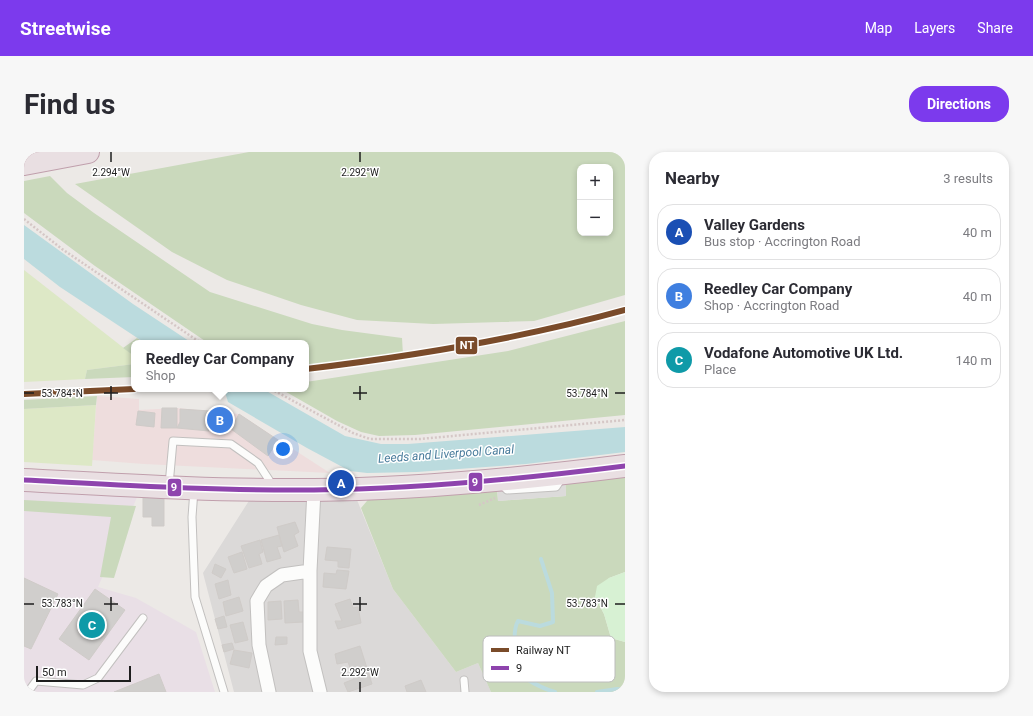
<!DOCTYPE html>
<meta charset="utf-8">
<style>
:root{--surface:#fff;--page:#f7f7f7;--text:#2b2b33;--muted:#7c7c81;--line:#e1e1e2;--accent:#7c3aed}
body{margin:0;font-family:Roboto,sans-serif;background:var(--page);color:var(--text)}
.controls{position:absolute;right:12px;top:12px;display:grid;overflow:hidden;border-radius:8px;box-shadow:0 2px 6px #0003}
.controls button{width:36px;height:36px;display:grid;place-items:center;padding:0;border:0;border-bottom:1px solid var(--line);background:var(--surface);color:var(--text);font:20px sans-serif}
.scale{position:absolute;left:12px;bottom:10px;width:95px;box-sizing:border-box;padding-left:4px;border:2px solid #1e1e1e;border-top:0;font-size:11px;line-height:14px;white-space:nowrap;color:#1e1e1e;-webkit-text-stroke:3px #fff;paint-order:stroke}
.you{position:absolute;left:259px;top:297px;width:14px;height:14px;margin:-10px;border:3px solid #fff;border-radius:50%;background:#1a73e8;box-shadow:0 0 0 6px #1a73e833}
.badge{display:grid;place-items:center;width:26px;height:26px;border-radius:50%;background:var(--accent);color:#fff;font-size:13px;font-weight:700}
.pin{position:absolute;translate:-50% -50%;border:2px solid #fff;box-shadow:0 1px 4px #0006}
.popup{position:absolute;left:107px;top:188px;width:178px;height:52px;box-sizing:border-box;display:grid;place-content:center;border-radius:8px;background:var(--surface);filter:drop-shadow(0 1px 3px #0005);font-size:13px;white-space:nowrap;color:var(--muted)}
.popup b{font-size:15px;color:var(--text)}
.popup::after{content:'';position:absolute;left:50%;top:100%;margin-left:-8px;border:8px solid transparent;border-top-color:var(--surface)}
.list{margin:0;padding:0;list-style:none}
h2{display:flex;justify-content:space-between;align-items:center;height:52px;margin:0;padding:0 16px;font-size:17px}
h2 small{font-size:13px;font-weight:400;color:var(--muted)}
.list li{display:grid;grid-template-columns:26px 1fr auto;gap:12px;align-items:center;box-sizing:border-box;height:56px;margin:0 8px 8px;padding:0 8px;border:1px solid var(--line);border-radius:16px}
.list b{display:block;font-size:15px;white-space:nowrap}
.list p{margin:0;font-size:13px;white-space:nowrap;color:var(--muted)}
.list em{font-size:13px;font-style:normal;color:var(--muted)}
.map{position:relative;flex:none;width:601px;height:540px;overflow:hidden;border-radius:16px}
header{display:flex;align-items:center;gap:24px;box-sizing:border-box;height:56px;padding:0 20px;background:var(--accent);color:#fff}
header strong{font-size:19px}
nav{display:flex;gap:22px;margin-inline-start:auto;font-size:14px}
.intro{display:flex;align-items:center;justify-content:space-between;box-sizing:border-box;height:96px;padding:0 24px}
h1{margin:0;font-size:28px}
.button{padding:10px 18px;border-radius:16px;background:var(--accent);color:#fff;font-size:14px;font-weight:700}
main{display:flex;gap:24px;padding:0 24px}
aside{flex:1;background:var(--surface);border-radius:16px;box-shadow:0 2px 6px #0003}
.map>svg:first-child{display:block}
.residential{fill:#dbd9d8}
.commercial{fill:#edd}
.industrial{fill:#e9dfe6}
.grass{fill:#dde8c6}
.forest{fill:#cad9bc;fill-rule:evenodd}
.park{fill:#d7f1d3}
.parking{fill:#dcdbda}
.water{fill:#bbdbde}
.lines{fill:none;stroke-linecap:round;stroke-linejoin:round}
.stream{stroke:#bbdbde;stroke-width:4}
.building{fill:#d0cecc;stroke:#cfcbc8}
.lane-casing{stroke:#c2c0bf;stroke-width:9}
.street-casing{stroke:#c2c0bf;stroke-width:15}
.highway-casing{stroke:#c09fac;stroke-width:24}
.path{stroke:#d5c7c6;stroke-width:2.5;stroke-dasharray:2 2;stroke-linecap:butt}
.lane{stroke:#fcfcfb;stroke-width:7}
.street{stroke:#fcfcfb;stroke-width:13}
.highway{stroke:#e9dfe2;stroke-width:22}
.bus-1-casing{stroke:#fff;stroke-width:8}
.bus-1{stroke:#8e44ad;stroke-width:5}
.rail-1-casing{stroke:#fff;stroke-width:9}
.rail-1{stroke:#7a4b2a;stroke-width:6}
.ticks{fill:none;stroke:#1e1e1e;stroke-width:1.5}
.labels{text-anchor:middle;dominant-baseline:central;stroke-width:3;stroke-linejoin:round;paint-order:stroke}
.water-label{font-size:12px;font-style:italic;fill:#487b9b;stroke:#fff}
.key{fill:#fff;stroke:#bcbcbc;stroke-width:1}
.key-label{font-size:11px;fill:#1e1e1e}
.ticks-label{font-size:10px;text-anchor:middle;fill:#1e1e1e;stroke:#fff;stroke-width:3;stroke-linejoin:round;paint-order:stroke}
.line-badge{stroke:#fff;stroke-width:1.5}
.badge-label{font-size:11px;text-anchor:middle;font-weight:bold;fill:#fff}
</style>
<header>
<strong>Streetwise</strong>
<nav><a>Map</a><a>Layers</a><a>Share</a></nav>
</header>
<div class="intro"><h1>Find us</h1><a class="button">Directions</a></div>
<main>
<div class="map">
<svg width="601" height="540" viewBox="0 0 601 540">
<rect width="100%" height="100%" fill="#ece9e6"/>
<!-- residential -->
<path class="residential" d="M331,343L369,437L432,520L454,511L467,540H210L179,421L228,344Z"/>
<!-- commercial -->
<path class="commercial" d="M73,244L115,247V258L153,256L215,262L306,321L120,312L68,308Z"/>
<!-- industrial -->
<path class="industrial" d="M0,338L114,343L74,435L112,446L172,480L191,540H0Z"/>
<!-- grass -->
<path class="grass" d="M0,118L110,204V212L63,218L61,227L0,230Z
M72,253L68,314L0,310V257Z"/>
<!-- forest -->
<path class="forest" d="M225,0H601V143L510,169L409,172L333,168L277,153L203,128L148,100L51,32ZM556,15H586V81H556Z
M26,24L43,41L70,61L186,140L288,172L318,178L378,186L379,203L282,215V191H184L71,114L0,61V29Z
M601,169V263L391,283L355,284L337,280L313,269L257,237H282V230L484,199Z
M113,186L121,191H110V204L99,196Z
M110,212V225L61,227L63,218Z
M73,244L72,253L0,257V248Z
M601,321V420L585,426L571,445L580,462L587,486L601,490V540H467L454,511L432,520L369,437L337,356L348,343L473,335L474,349L542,344L541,328Z
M0,348L112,354L90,426L76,425L87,365L0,359Z"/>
<!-- park -->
<path class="park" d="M601,420V490L587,486L580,462L571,445L573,434L585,426Z"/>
<!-- parking -->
<path class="parking" d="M541,322L542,344L474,349L473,328Z"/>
<!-- water -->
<path class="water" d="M0,73L109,152L168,191H121L36,135L0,107Z
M195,237H239L321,284L357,292H384L601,275V300L502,312L393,320L343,321L326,319L283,296L204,250L201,240Z"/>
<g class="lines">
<!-- stream -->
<path class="stream" d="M517,407L528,441L529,470L516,474L494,469C487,481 492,518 503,527C510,532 523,538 531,540
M573,540L593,537L601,538"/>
</g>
<!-- building -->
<path class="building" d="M138,256H153V276H137Z
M156,257L186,259L185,279L153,276L156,270Z
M114,259L131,261L130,275L112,273Z
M188,260H205V276L186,277Z
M215,262L254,288L244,304L207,277Z
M119,345L140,346V374H128V365H119Z
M271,370L275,380L270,383L274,394L260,400L253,375Z
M255,383L258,394L253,395L257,406L243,410L237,388Z
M236,388L239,400L235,402L238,412L225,416L217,394Z
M303,395L327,397L325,416L314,415V409L301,408Z
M218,400L223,417L210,421L204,405Z
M191,412L202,417L197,426L188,421Z
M313,418L325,419L322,437L299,435L300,421L312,422Z
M0,426L34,442L7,497L0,494Z
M204,428L207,443L195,447L191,432Z
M71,437L101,458L65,508L35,487Z
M215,445L219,459L202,464L199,450Z
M326,447L329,456L334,455L337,471L314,477L311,469H318L311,452Z
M274,448L275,460H280V470L261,471L260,449Z
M257,449L258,467L244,468V450Z
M200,464L203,475L194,477L191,467Z
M219,470L224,488L211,491L206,473Z
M252,485H263V492L251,493Z
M208,491L210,497L200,500L198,493Z
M336,494L348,532L324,540L320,531L330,527L324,510L313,512L311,502Z
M210,498L228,501L225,516L206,512Z
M135,522L142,540H90Z
M397,528L402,540H383L381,534Z"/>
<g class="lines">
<!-- lane casing -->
<g class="lane-casing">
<path id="lane" d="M477,332L483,338L532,335L538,326
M145,333L149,289L207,292L234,311L249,334
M170,338L168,365L171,445L200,540
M440,528L441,540
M4,540L12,529L59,533L74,526L119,466"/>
</g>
<!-- street casing -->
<g class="street-casing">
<path id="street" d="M290,338L286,419V499L296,540
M245,540L235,493L233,449L242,434L258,423L286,419"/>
</g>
<!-- highway casing -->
<g class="highway-casing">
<path id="highway" d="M0,12L64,0
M0,328C96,333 194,339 290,338C394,337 498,327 601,314"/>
</g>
<!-- path -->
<path class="path" d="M0,67L38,97L177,191
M247,237L329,281L346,287H396L601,268
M455,353L471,346"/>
<!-- lane -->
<use href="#lane" class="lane"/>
<!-- street -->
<use href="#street" class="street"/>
<!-- highway -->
<use href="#highway" class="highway"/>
<!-- bus-1 casing -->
<g class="bus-1-casing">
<path id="bus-1" d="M0,328C97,333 193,339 290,338C394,337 498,327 601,314"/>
</g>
<!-- bus-1 -->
<use href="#bus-1" class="bus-1"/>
<!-- rail-1 casing -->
<g class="rail-1-casing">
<path id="rail-1" d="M282,217C390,204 496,187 601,158
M0,242L110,237"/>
</g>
<!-- rail-1 -->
<use href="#rail-1" class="rail-1"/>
</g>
<!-- ticks -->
<path class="ticks" d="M87,0V10M336,0V10M87,234V248M336,234V248M0,241H10M80,241H94M329,241H343M591,241H601M87,445V459M336,445V459M0,452H10M80,452H94M329,452H343M591,452H601M336,530V540"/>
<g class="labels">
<!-- water labels -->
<g class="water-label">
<text transform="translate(422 302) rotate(-4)">Leeds and Liverpool Canal</text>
</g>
</g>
<!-- legend -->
<rect x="459" y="484" width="132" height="46" rx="6" class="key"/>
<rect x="467" y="496" width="18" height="4" fill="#7a4b2a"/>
<rect x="467" y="514" width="18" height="4" fill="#8e44ad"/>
<g class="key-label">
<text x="492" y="502">Railway NT</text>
<text x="492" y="520">9</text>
</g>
<g class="ticks-label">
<text x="87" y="24">2.294°W</text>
<text x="336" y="24">2.292°W</text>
<text x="38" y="245">53.784°N</text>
<text x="563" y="245">53.784°N</text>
<text x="38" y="455">53.783°N</text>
<text x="563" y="455">53.783°N</text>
<text x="336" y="524">2.292°W</text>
</g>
<g class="line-badge">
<rect x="431" y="184" width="23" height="19" rx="4" fill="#7a4b2a"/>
<rect x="444" y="320" width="15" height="20" rx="4" fill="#8e44ad"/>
<rect x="143" y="326" width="15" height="19" rx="4" fill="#8e44ad"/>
</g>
<g class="badge-label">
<text x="443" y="197">NT</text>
<text x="451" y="334">9</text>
<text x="150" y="339">9</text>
</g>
</svg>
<div class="controls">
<button>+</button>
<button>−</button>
</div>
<div class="scale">50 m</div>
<div class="you"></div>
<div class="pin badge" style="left:317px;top:331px;background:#1a4fb4">A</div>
<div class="pin badge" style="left:196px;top:268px;background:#3f7fe0">B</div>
<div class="popup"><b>Reedley Car Company</b>Shop</div>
<div class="pin badge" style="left:68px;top:473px;background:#0f9aa8">C</div>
</div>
<aside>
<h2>Nearby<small>3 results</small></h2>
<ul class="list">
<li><span class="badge" style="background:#1a4fb4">A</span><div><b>Valley Gardens</b><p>Bus stop · Accrington Road</p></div><em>40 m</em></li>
<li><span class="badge" style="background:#3f7fe0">B</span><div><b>Reedley Car Company</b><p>Shop · Accrington Road</p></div><em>40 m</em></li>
<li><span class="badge" style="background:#0f9aa8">C</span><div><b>Vodafone Automotive UK Ltd.</b><p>Place</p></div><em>140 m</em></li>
</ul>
</aside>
</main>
